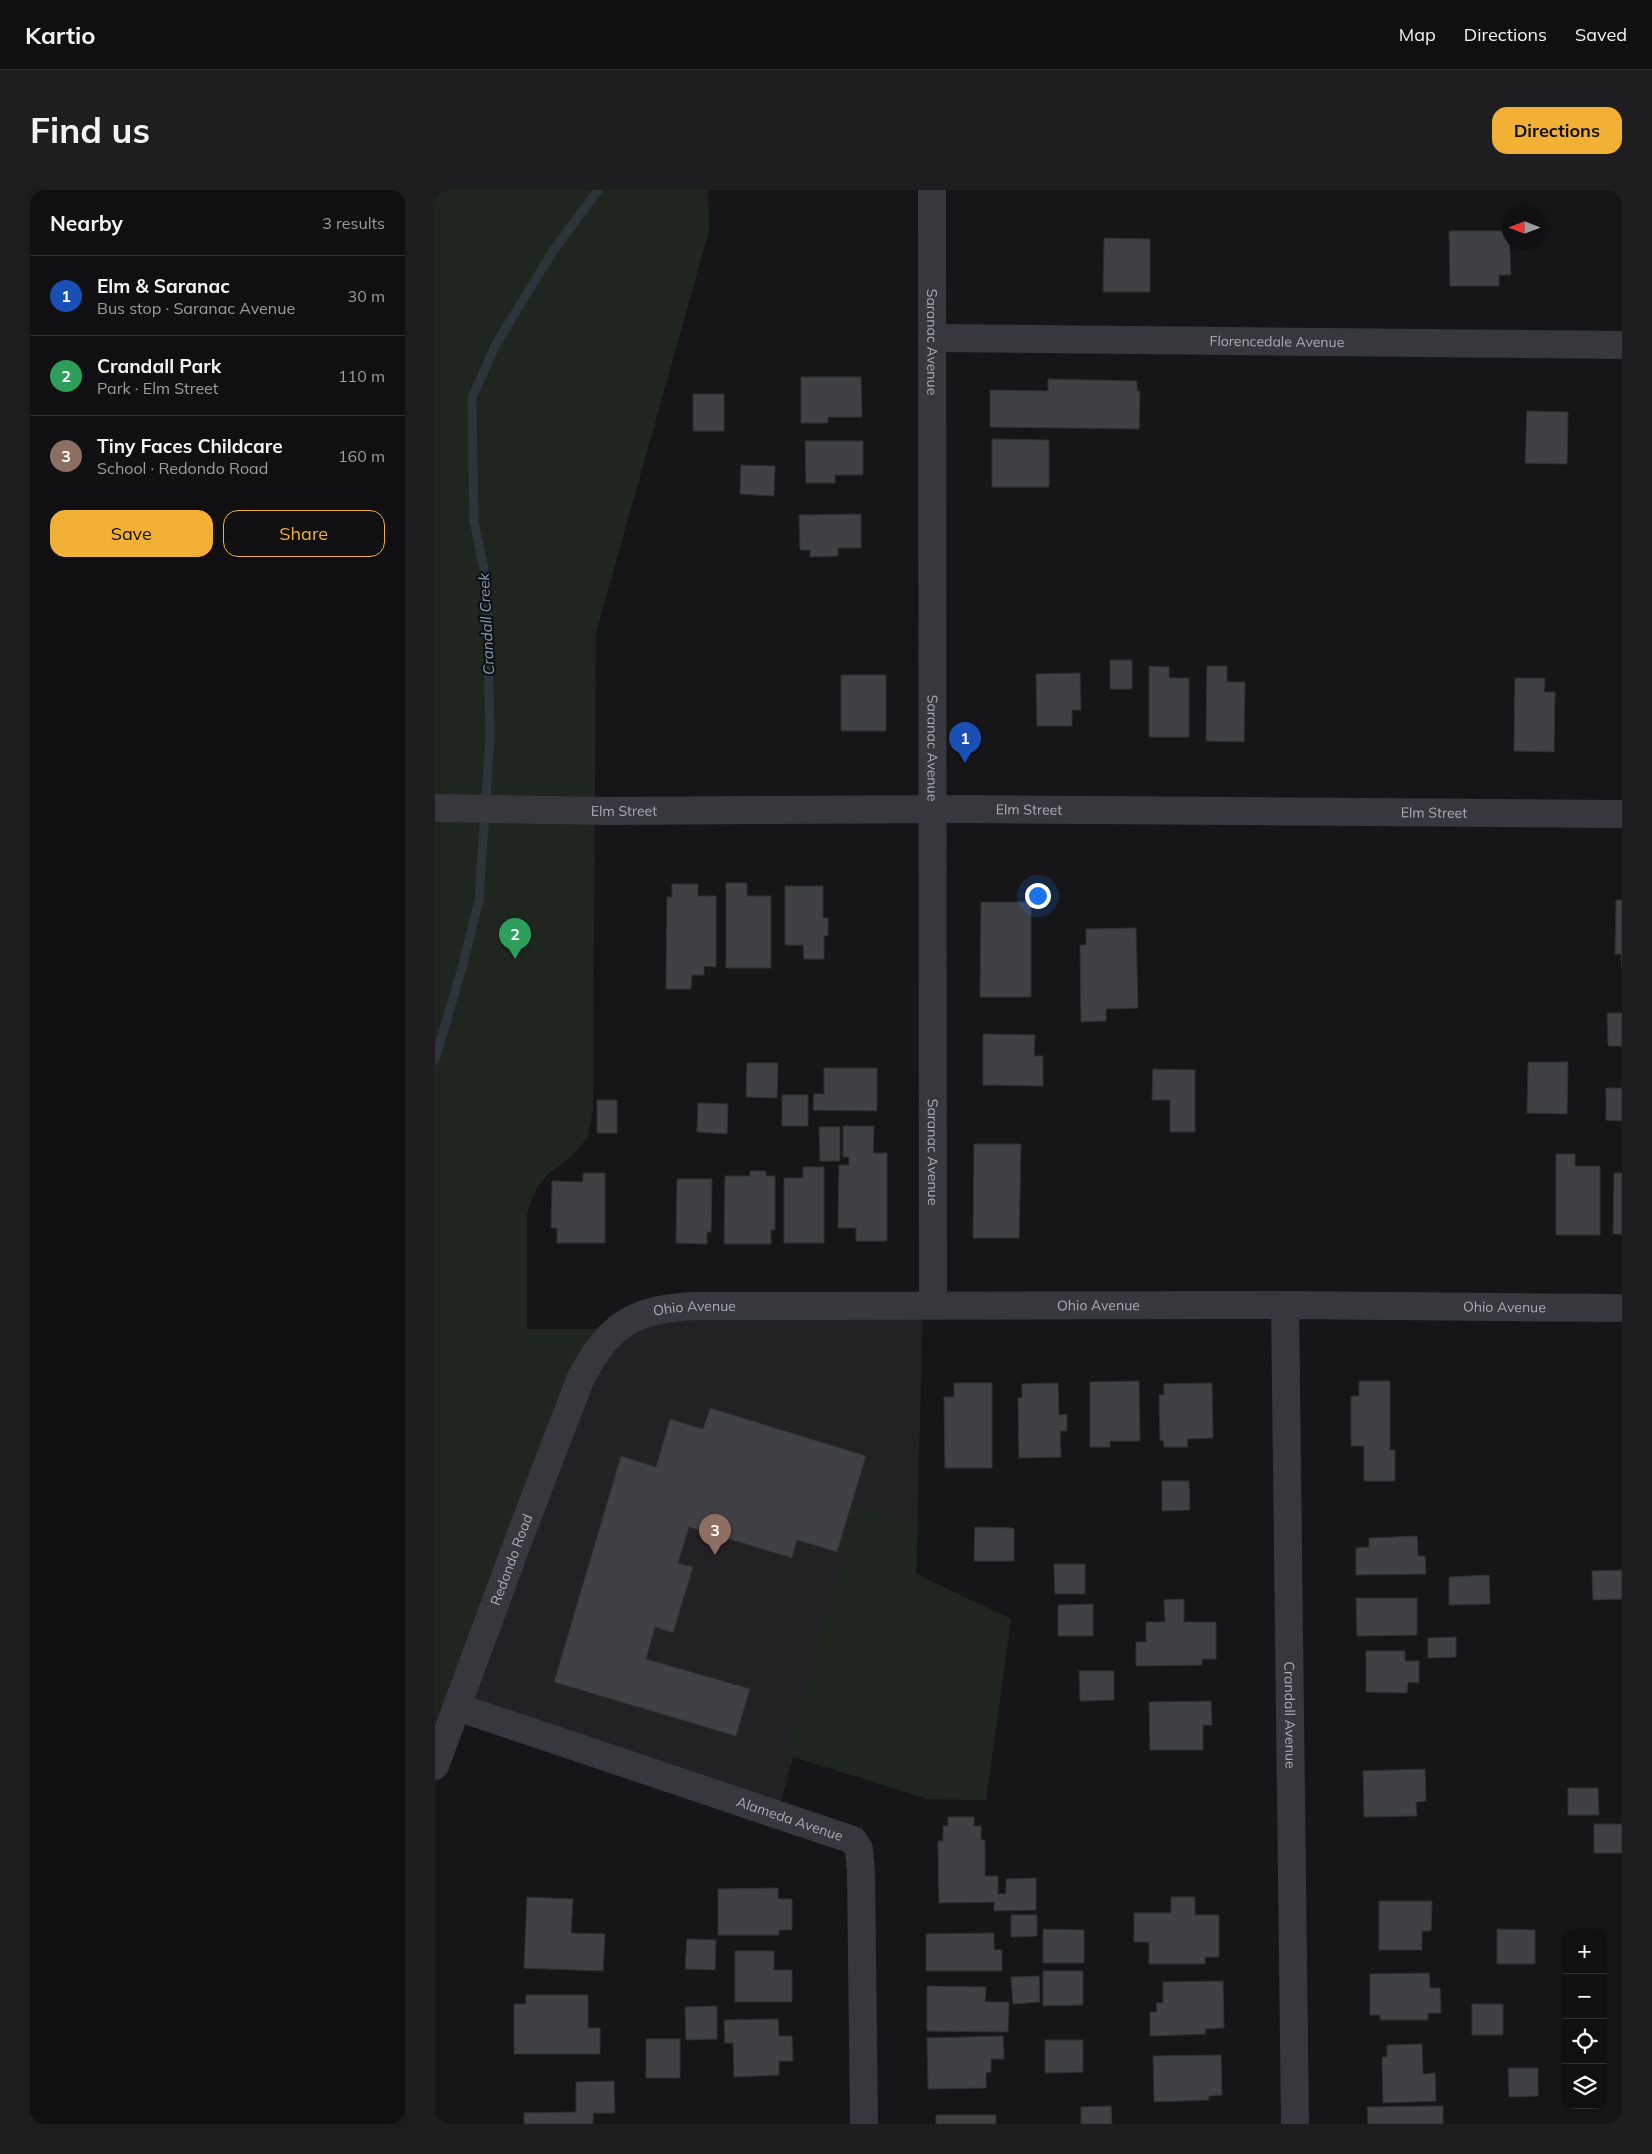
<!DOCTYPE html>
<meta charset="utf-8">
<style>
:root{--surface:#101012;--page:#1e1e20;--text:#f1f3f6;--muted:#9c9d9f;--line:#303032;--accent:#f2b134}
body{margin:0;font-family:Mulish,sans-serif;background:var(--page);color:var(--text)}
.controls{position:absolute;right:15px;bottom:15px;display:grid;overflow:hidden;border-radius:10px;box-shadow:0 2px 8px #0003}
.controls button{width:45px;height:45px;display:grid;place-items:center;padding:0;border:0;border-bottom:1px solid var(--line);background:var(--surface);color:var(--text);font:25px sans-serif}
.compass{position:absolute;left:1067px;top:15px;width:45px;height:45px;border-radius:50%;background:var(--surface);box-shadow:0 2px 8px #0003;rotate:270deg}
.you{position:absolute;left:602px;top:705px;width:18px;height:18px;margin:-12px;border:4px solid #fff;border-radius:50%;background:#1a73e8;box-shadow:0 0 0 8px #1a73e833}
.badge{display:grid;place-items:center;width:32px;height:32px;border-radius:50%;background:var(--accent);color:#fff;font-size:16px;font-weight:700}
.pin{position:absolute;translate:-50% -41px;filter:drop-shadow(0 1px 2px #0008)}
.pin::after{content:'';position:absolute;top:26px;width:18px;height:15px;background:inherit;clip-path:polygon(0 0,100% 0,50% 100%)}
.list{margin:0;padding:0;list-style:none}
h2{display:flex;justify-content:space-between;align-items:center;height:65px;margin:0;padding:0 20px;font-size:21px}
h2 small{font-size:16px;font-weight:400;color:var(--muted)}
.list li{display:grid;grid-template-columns:32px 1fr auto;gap:15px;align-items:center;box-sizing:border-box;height:80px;padding:0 20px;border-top:1px solid var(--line)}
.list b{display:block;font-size:19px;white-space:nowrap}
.list p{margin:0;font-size:16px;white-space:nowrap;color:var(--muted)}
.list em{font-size:16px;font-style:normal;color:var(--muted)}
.actions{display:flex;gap:10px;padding:15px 20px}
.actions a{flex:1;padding:11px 0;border:1px solid var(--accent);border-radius:15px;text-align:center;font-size:18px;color:var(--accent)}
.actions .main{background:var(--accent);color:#111}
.icon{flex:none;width:28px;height:28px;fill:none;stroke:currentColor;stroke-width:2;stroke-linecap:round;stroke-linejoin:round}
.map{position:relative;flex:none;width:1187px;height:1934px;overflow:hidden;border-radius:15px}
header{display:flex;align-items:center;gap:30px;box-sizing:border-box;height:70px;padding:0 25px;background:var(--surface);border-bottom:1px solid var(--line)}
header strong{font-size:24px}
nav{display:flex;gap:28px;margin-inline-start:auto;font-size:18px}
.intro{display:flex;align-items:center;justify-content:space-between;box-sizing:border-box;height:120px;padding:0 30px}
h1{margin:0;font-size:35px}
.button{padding:12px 22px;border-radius:15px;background:var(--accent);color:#111;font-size:18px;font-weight:700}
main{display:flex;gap:30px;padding:0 30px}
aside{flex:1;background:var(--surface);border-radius:15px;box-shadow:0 2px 8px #0003}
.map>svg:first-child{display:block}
.built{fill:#222225}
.green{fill:#1e261f}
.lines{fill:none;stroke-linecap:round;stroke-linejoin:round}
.stream{stroke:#2c353c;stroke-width:9}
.building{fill:#404145;stroke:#303034}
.minor{stroke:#37383d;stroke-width:28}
.labels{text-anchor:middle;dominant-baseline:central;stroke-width:4.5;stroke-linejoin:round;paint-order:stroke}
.street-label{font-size:14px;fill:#a8adb8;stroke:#111113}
.water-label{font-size:15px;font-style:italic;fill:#7f9bb3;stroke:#111113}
</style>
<header>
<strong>Kartio</strong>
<nav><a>Map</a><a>Directions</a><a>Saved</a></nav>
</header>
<div class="intro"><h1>Find us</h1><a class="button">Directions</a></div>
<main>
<aside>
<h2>Nearby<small>3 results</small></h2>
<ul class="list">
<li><span class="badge" style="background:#1a4fb4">1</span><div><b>Elm &amp; Saranac</b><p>Bus stop · Saranac Avenue</p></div><em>30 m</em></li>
<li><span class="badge" style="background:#2e9e5b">2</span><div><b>Crandall Park</b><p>Park · Elm Street</p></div><em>110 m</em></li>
<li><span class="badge" style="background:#8d6e63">3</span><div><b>Tiny Faces Childcare</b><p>School · Redondo Road</p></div><em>160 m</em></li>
</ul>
<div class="actions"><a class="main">Save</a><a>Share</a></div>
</aside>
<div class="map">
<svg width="1187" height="1934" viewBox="0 0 1187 1934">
<rect width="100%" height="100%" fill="#161618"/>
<!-- built -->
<path class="built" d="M488,1115L481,1384L576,1429L551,1610L493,1609L358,1567L343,1624L22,1517L145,1190L203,1125Z"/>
<!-- green -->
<path class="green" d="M0,0H273L274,41L161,443L158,919L153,947L136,967L114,983L101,999L92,1024V1139H181L0,1576Z
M416,1316L483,1333L481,1384L576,1429L551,1610L493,1609L352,1565L411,1364L402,1362Z"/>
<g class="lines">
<!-- stream -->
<path class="stream" d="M0,870L29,771L44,710L55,547L52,394L39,331L37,208L61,154L118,61L163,0"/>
</g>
<!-- building -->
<path class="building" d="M1014,41H1074L1076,85H1064V96H1015Z
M669,48L715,49V102H668Z
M366,187H426L427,227H393V233H366Z
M613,189L702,191V201H705L704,239L555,237V200L613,201Z
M258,204H289V241H258Z
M1092,221L1133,222L1132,274L1090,273Z
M557,249L614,250V297H557Z
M370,251H428V285H400V293H371Z
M306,275L340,276L339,306L305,304Z
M426,324V358H403V366L375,367V360H365L364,325Z
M675,470H697V499H675Z
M714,476L734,477V488H754V547H714Z
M772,476H792V492H810L809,552L771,551Z
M645,483L646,520H637V536H602L601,484Z
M406,485H451V541H406Z
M1080,488H1110L1109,502H1120L1119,562L1079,561Z
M291,693H312V706H336V778H291Z
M237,694H263V706H281V777L269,776V785H257L256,799H231L232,707H237Z
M350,696H388V728H393V745L389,746V769H369L368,755H350Z
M1181,710H1187V778L1186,764H1180Z
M546,712H596V807H545Z
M701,738L703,818L671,819V831L646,832L645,755H651V739Z
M1172,823H1187V856H1173Z
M548,844L600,845L599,866H608V896L548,895Z
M1093,872H1133L1132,924L1092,923Z
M312,873H343L342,908L311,907Z
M389,878H442V921L378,920L379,904H389Z
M718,879L760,880V942H735V910H717Z
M1171,898H1187V931L1171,930Z
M347,905H373V936H347Z
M162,910H182V943H162Z
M263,913L293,914L292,944L262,942Z
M408,936H439L438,963H452V1051H421V1038H403L404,975H414V967H408Z
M384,937H405V971H385Z
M539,954H586L584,1048H538Z
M1121,964H1140V976H1165V1045H1121Z
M368,977H389V1053H349V988H368Z
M315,981H331V986H340V1040H336V1054H289L290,986H315Z
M148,983H170V1053H122V1038H116L117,991L148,992Z
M1179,983H1187V1044H1178Z
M242,989H277L276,1042H272V1054L241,1053Z
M704,1191L705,1251H675V1257H655V1192Z
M924,1191H955V1260H960V1291H929V1256H916V1206H924Z
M519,1193H557V1278H510L509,1207H519Z
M623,1193L624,1225L632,1224V1241H625L626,1267L584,1268L583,1208H587V1194Z
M777,1193L778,1248L752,1249L753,1257H729L728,1250H725L724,1205H729V1194Z
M275,1218L431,1266L402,1362L362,1350L357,1368L254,1337L243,1373L258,1377L238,1443L220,1437L211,1469L315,1499L301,1546L119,1492L186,1266L221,1277L235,1229L268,1239Z
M727,1291H754L755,1320L727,1321Z
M540,1337L579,1338V1371H539Z
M982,1346L983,1366H990L991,1384L921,1385V1358L934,1357V1348Z
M619,1374H650V1404H620Z
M1187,1380V1409L1158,1410L1157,1381Z
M1054,1385L1055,1414L1014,1415V1387Z
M921,1408H982V1445L922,1446Z
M749,1409V1432H781V1469H767V1475L701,1476V1452H711V1432H730L729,1410Z
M658,1414V1446H623V1415Z
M1021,1447V1467L993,1468V1448Z
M931,1461H970V1471H984V1493L973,1492L972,1503L931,1502Z
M644,1481H679V1510L645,1511Z
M776,1511L777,1535H768V1560H715L714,1512Z
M990,1579L991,1611L981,1612L982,1626L929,1627L928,1581Z
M1133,1598H1163L1164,1625H1133Z
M513,1627H539V1636H546V1650H550V1686H563V1704H571V1689L601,1688V1720L559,1721V1712L504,1713L503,1651H508V1636H513Z
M1159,1634H1187V1663H1159Z
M343,1698V1709H357V1740H344V1745H283V1699Z
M92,1707L138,1709L136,1743L170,1744L168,1781L89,1778Z
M736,1707H760V1725H784V1767H770V1774H714V1752H699V1723H736Z
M944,1711H997L996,1741H987V1760H944Z
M576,1725H602V1746L576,1747Z
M608,1739L649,1740V1773H608Z
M1062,1739L1100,1740V1774H1062Z
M559,1743V1760H567V1781H491V1744Z
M252,1749L281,1750L280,1780L250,1779Z
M300,1761H339V1780H357V1812H300Z
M608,1781H648V1815L608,1816Z
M994,1783L995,1798H1005L1006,1823H993V1830H945V1825H935V1784Z
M604,1786L605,1812L578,1814L576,1787Z
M788,1791L789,1838L770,1839L771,1844L715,1846V1822H722L721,1813H728V1792Z
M492,1796L551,1797L550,1812H574L573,1842L492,1841Z
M91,1805H153V1838H165V1864H79V1814H91Z
M1037,1814H1068V1845H1037Z
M282,1816V1849L251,1850L250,1817Z
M343,1829L344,1846H357L358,1871H344V1885L299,1887L298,1853H290L289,1830Z
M568,1846L569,1869H556V1882L551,1883V1898L493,1899L492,1848Z
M211,1849H245V1888H211Z
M610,1850H648V1882L610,1883Z
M987,1854L988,1884L1000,1883L1001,1911L948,1913L947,1867H952V1855Z
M786,1865L787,1905L774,1906V1910L719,1912L718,1866Z
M1073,1878H1103V1906L1074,1907Z
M179,1891L180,1923H158V1934H89V1923L141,1922V1892Z
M676,1916L677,1934H646V1917Z
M1008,1916V1934H933L932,1917Z
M501,1925H561V1934H501Z"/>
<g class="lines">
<!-- minor -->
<g class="minor">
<path id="s1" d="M497,0L498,1115"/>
<path id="s2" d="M497,148L1187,155"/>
<path id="s3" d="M0,618L171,621L526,619L1187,624"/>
<path id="s4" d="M850,1115L860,1934"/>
<path id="s5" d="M22,1517L418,1650L424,1659L426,1682L429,1934"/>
<path id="s6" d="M0,1576L85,1346L145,1190C173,1134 200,1118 262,1116L850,1115L1187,1118"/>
</g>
</g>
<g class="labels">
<!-- street labels -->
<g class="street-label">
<text stroke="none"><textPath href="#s2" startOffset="345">Florencedale Avenue</textPath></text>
<text stroke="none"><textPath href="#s1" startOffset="152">Saranac Avenue</textPath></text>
<text stroke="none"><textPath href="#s1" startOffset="558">Saranac Avenue</textPath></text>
<text stroke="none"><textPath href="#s3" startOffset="594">Elm Street</textPath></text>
<text stroke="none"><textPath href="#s3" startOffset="189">Elm Street</textPath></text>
<text stroke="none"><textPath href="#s3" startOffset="999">Elm Street</textPath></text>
<text stroke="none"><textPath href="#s1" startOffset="962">Saranac Avenue</textPath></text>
<text stroke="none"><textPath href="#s6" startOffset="962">Ohio Avenue</textPath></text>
<text stroke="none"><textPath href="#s6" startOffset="1368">Ohio Avenue</textPath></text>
<text stroke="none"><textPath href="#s6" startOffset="558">Ohio Avenue</textPath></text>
<text stroke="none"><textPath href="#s6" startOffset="220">Redondo Road</textPath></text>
<text stroke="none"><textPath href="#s4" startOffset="410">Crandall Avenue</textPath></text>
<text stroke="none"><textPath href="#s5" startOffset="351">Alameda Avenue</textPath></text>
</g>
<!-- water labels -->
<g class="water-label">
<text transform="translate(51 434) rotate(-93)">Crandall Creek</text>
</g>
</g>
</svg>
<div class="controls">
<button>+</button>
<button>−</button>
<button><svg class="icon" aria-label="locate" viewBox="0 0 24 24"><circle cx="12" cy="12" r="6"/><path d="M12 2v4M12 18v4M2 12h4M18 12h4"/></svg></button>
<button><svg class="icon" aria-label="layers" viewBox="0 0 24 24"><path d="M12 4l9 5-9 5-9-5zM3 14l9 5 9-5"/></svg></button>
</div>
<svg class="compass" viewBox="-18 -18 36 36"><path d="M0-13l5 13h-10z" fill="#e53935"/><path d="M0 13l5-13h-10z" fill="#9c9d9f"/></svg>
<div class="you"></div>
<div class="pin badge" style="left:530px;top:573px;background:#1a4fb4">1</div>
<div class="pin badge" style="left:80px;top:769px;background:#2e9e5b">2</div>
<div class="pin badge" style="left:280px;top:1365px;background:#8d6e63">3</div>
</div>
</main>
